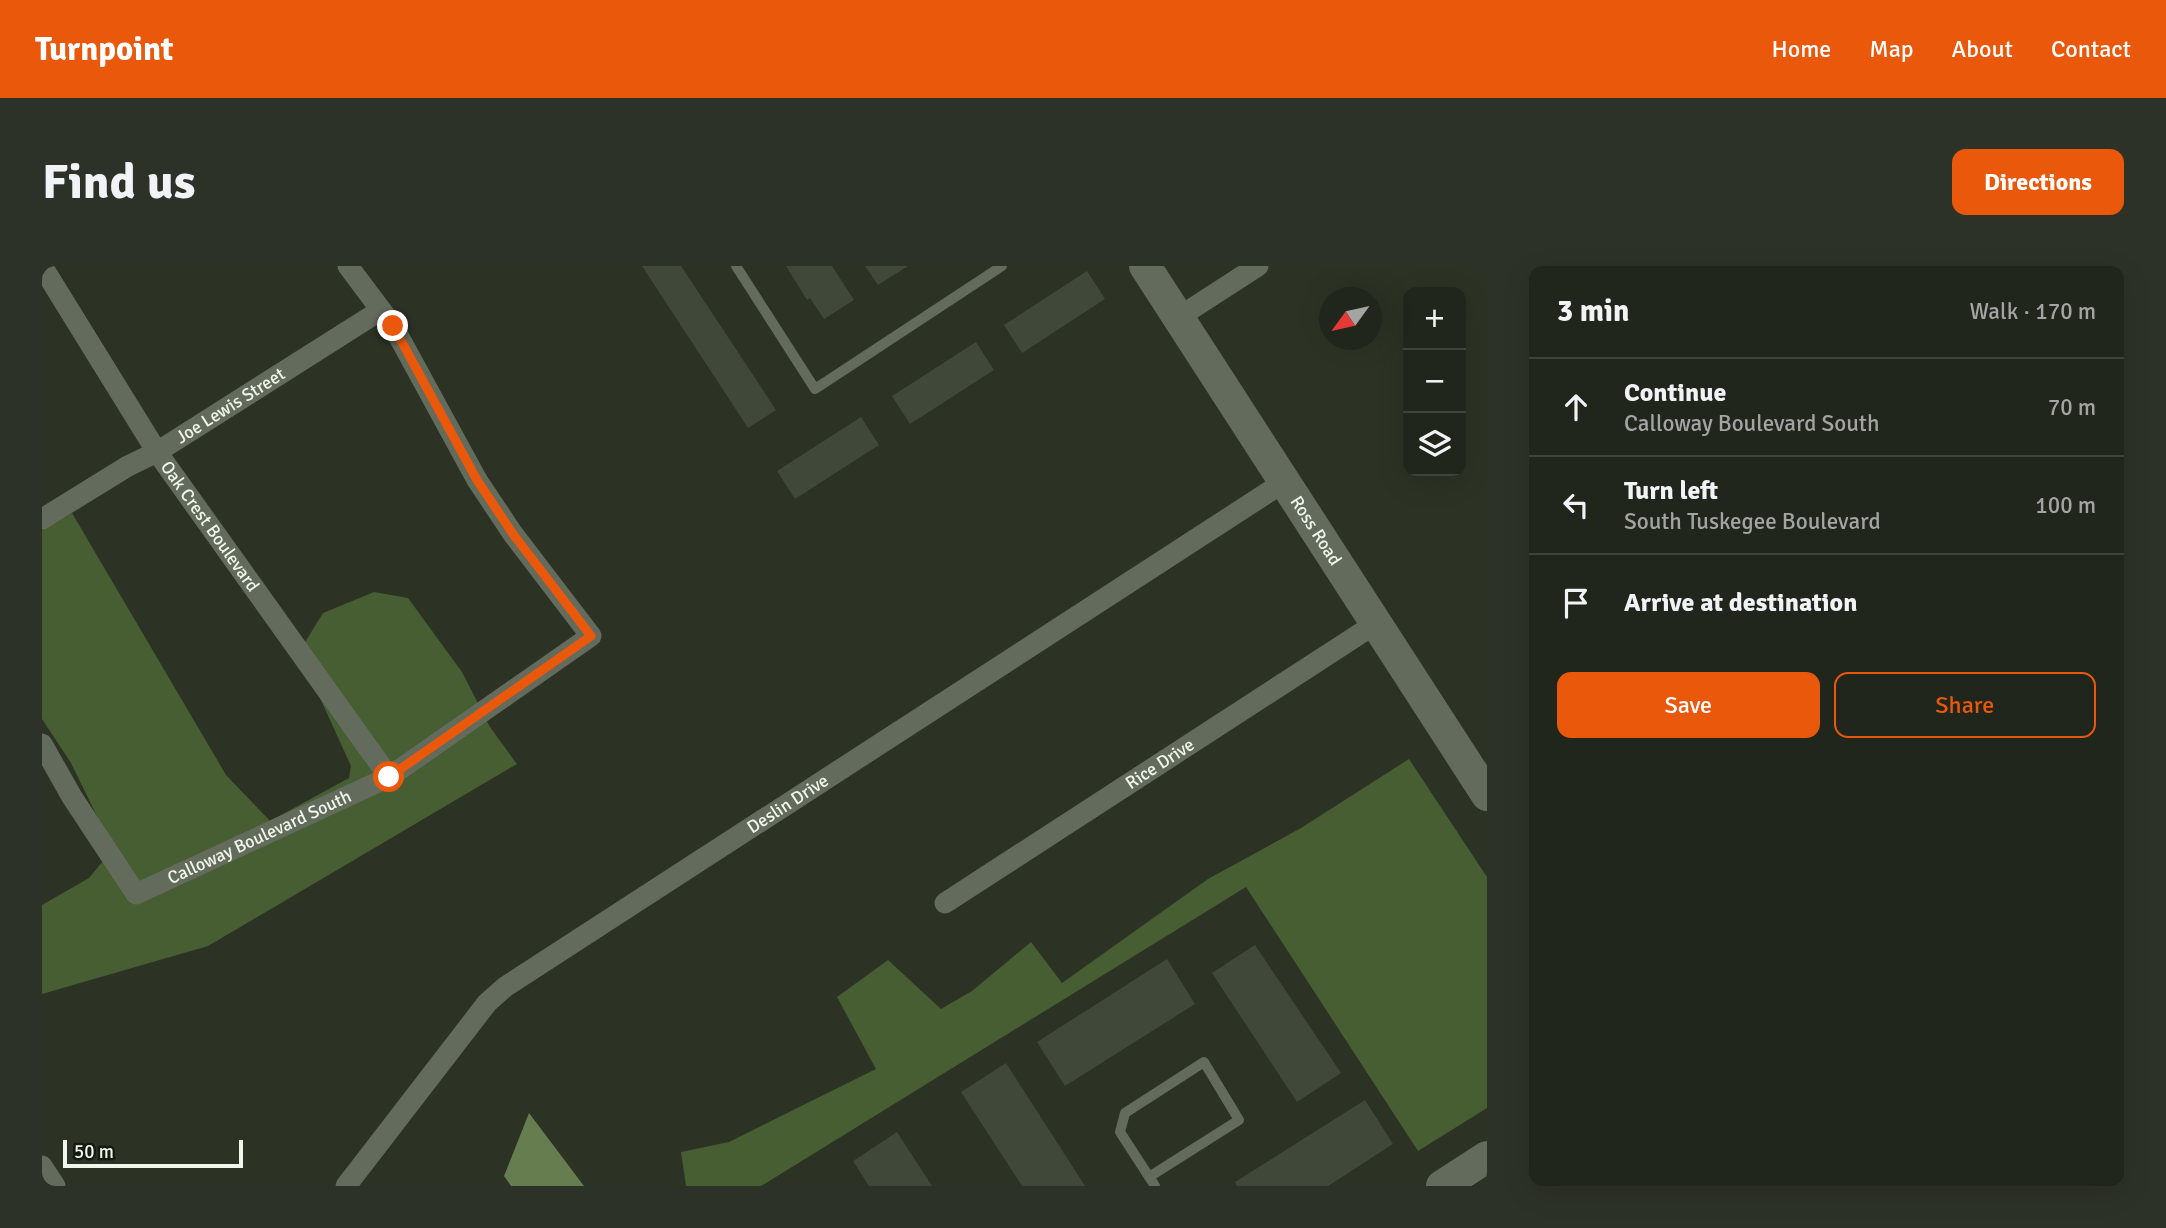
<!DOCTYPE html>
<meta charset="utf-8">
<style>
:root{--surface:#21261c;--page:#2d3229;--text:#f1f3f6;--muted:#a2a5a3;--line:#3e433b;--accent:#ea580c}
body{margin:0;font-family:Signika,sans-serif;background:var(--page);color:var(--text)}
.controls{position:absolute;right:21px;top:21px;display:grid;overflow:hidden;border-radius:14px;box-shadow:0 7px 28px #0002}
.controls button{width:63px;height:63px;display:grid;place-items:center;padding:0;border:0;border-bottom:2px solid var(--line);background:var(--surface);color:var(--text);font:35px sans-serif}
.compass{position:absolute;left:1277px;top:21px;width:63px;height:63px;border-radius:50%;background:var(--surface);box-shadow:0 7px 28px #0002;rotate:237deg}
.scale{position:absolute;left:21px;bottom:18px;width:180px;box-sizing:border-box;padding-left:7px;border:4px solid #f1f6ec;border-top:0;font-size:19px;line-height:24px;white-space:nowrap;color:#f1f6ec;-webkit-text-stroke:5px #161a13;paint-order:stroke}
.stop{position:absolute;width:21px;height:21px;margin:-16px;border:5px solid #ea580c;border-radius:50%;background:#fff}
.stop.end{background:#ea580c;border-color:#fff;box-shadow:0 2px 7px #0008}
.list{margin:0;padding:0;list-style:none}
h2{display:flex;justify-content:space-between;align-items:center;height:91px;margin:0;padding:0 28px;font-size:30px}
h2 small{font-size:23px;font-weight:400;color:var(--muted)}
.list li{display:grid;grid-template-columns:46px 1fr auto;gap:21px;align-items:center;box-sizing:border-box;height:98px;padding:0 28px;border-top:2px solid var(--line)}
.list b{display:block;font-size:26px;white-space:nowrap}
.list p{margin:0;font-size:23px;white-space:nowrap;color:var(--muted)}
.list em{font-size:23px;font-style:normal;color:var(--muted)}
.actions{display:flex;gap:14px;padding:21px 28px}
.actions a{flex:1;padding:16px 0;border:2px solid var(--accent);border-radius:14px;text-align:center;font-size:24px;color:var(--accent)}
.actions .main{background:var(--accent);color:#fff}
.icon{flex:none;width:38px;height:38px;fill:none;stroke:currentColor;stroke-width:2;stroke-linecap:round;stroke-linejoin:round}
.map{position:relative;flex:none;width:1445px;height:920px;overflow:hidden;border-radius:14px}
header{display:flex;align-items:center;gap:42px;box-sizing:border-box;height:98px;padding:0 35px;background:var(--accent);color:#fff}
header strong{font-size:33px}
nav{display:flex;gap:38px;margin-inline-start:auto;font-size:24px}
.intro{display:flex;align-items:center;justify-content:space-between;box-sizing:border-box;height:168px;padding:0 42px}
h1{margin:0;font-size:49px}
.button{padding:18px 32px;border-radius:14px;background:var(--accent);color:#fff;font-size:24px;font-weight:700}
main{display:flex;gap:42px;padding:0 42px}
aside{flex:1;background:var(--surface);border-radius:14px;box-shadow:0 7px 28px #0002}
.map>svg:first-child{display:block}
.green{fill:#475d32}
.water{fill:#667d50}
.building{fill:#404839}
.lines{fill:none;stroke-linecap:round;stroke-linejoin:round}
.lane{stroke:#636c5c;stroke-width:10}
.street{stroke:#636c5c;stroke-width:21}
.secondary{stroke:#636c5c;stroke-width:32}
.route{stroke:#ea580c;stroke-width:9}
.labels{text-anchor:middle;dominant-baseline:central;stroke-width:7;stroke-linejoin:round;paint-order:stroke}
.street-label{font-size:18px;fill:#f1f6ec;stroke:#161a13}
</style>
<header>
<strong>Turnpoint</strong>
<nav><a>Home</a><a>Map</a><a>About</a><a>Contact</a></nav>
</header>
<div class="intro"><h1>Find us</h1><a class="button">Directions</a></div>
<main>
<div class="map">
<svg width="1445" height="920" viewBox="0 0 1445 920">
<rect width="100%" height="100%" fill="#2c3325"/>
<!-- green -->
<path class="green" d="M30,247L184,509L228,555L307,512L309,500L257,386L281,347L332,326L366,332L420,406L448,461L475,498L166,680L0,728V639L47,612L71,583L29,497L0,453V264Z
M1367,493L1445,611V842L1376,885L1204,621L719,920H644L639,886L687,876L834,803L795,731L846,694L899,743L930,725L989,676L1020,717L1166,613L1259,562Z"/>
<!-- water -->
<path class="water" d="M487,847L542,920H469L462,910Z"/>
<!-- building -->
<path class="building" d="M600,0H639L734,144L706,162Z
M744,0H790L812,34L782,53L768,32L765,34Z
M823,0H866L836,19Z
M1045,5L1063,33L980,87L962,59Z
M934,76L952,104L868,158L850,130Z
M819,151L837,179L753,233L735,205Z
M1213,679L1299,807L1255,836L1170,707Z
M1125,693L1153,738L1023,820L995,776Z
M964,797L1043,920H980L919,826Z
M1323,834L1351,878L1286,920H1195L1193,916Z
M855,866L890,920H827L811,895Z"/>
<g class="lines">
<!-- lane -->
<path class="lane" d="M694,0L773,123L960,0
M1107,911L1197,854L1162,796L1083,847L1078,866L1113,920"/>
<!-- street -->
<g class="street">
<path id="s1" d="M0,0L115,186L347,511"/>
<path d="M1137,51L1216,0"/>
<path id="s2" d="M0,253L86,200L115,186L339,44"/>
<path id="s3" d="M0,478L30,531L94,628L347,511L549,370L471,268L435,214L351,60L306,0"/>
<path id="s4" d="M903,637L1333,358"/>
<path d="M0,900L13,920"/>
<path id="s5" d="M304,920L445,737L463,721L1242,216"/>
</g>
<!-- secondary -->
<g class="secondary">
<path id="s6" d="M1103,0L1445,529"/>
<path d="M1400,920L1445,891"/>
</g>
</g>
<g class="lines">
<!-- route -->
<path class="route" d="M347,511L549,370L471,268L435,214L351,60"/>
</g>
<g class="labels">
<!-- street labels -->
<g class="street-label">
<text stroke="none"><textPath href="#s2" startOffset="220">Joe Lewis Street</textPath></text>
<text stroke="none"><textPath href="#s1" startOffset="310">Oak Crest Boulevard</textPath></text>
<text stroke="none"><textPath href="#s6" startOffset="315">Ross Road</textPath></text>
<text stroke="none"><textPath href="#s4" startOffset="256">Rice Drive</textPath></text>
<text stroke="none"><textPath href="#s5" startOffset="592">Deslin Drive</textPath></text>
<text stroke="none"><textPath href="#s3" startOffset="313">Calloway Boulevard South</textPath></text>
</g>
</g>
</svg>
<div class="controls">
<button>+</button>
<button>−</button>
<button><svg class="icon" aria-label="layers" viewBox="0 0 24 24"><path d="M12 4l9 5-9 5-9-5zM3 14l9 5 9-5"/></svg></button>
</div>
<svg class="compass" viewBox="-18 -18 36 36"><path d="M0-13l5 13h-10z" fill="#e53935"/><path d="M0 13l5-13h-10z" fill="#a2a5a3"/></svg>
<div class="scale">50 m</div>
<div class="stop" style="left:347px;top:511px"></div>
<div class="stop end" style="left:351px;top:60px"></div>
</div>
<aside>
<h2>3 min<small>Walk · 170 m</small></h2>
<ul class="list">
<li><svg class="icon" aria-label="ahead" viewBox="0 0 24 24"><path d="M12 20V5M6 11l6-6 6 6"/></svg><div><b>Continue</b><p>Calloway Boulevard South</p></div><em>70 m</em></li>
<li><svg class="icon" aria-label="left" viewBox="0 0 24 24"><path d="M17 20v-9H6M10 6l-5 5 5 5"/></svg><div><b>Turn left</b><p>South Tuskegee Boulevard</p></div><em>100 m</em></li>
<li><svg class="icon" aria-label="arrive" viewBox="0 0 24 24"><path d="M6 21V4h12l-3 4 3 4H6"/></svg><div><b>Arrive at destination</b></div></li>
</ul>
<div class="actions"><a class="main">Save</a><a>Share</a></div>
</aside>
</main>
